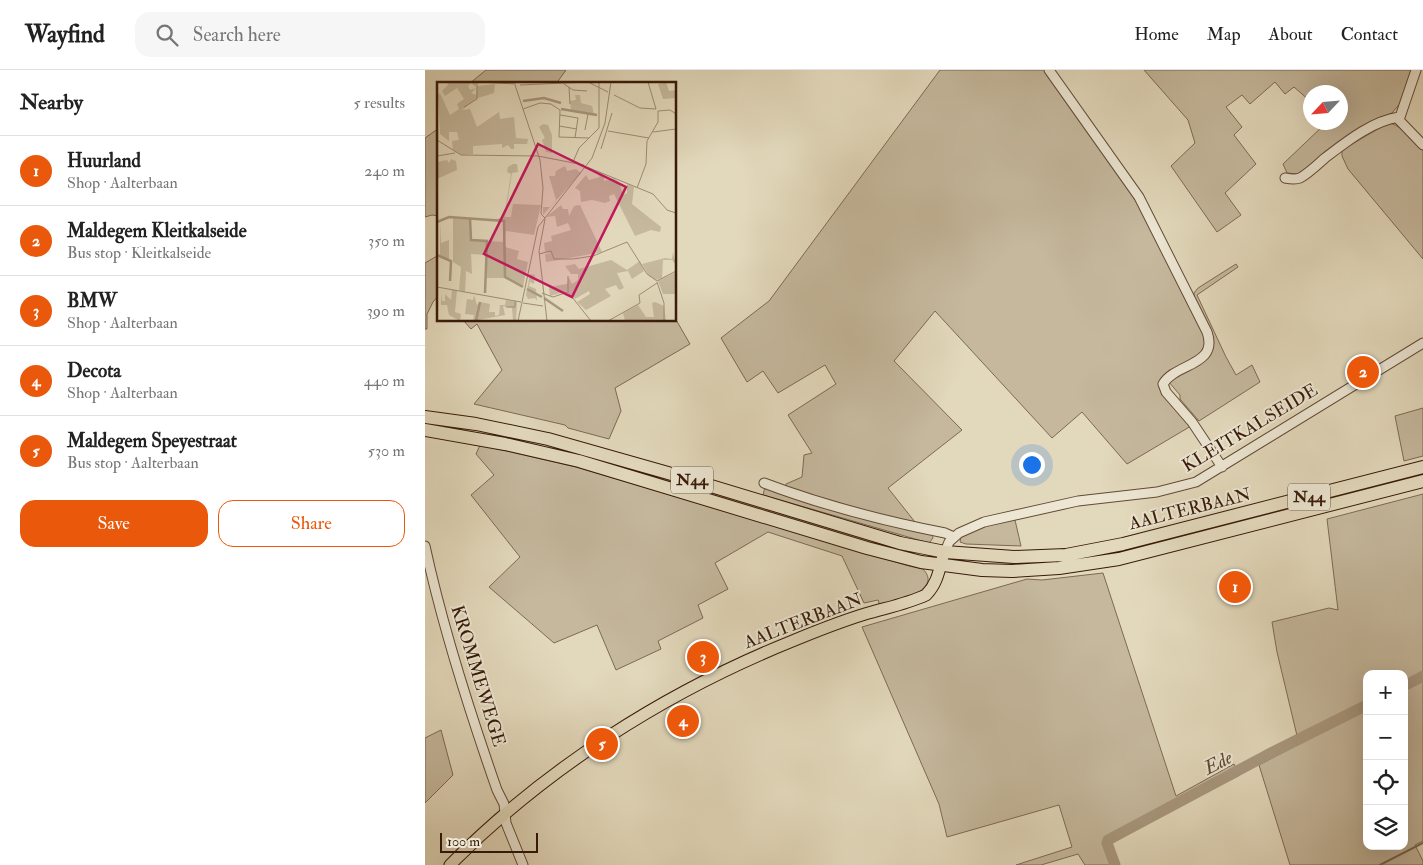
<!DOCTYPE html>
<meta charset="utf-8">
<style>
:root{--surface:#fff;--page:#f6f6f6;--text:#222;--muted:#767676;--line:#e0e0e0;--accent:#ea580c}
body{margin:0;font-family:"IM FELL Double Pica",serif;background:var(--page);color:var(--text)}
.controls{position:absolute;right:15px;bottom:15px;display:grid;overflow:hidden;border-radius:10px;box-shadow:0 5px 20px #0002}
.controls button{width:45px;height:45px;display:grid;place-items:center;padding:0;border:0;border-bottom:1px solid var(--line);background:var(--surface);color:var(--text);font:25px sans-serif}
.compass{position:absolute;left:878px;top:15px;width:45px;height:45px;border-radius:50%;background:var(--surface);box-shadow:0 5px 20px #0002;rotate:244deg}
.scale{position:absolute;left:15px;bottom:12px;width:98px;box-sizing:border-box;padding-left:5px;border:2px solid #371a09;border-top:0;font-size:14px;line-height:18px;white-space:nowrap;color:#371a09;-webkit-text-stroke:4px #ece6d3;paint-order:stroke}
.you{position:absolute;left:606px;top:394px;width:18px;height:18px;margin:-12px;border:4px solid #fff;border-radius:50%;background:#1a73e8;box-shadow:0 0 0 8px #1a73e833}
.badge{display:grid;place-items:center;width:32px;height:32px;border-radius:50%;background:var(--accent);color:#fff;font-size:16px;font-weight:700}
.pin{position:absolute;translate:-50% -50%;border:2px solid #fff;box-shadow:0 1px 5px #0006}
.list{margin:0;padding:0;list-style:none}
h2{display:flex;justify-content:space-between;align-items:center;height:65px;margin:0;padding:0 20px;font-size:21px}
h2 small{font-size:16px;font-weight:400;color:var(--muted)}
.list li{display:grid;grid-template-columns:32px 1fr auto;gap:15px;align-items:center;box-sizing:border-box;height:70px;padding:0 20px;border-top:1px solid var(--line)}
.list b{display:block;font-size:19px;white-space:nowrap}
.list p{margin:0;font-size:16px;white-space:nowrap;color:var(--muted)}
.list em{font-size:16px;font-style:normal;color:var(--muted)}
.actions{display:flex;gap:10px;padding:15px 20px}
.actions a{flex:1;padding:11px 0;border:1px solid var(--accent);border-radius:15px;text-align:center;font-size:18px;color:var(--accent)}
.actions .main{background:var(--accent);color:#fff}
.icon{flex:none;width:28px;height:28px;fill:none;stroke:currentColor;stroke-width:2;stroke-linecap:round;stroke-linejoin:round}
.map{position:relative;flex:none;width:998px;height:795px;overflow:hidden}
header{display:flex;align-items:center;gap:30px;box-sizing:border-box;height:70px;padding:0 25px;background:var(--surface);border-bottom:1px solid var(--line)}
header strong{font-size:24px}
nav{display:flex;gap:28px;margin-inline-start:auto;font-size:18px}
.search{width:350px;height:45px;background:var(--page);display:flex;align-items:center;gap:12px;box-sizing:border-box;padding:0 18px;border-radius:15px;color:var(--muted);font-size:19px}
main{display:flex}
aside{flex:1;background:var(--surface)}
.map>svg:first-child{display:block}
.green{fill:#c5b89d;stroke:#7e6953;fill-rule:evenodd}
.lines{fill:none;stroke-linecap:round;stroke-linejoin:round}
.stream{stroke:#7b654f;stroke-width:2}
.river{stroke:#a8977e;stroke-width:11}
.minor-casing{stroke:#624a36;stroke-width:11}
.major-casing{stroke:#371a09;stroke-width:13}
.highway-casing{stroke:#371a09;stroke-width:14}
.minor{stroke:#ece6d3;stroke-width:9}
.major{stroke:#e2d8bb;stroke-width:11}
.highway{stroke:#e2d8bb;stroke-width:12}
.labels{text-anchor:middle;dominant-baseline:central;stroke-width:4;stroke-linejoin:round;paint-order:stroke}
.shield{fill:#ece6d3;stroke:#6d5746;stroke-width:1}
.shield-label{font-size:16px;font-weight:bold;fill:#371a09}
.street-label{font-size:18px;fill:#371a09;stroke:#ece6d3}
.water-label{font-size:19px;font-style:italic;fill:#5f4632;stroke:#ece6d3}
.inset-river{fill:none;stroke:#a8977e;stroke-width:2.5}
.inset-road{fill:none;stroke:#9e8c74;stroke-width:1}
.view{fill:#c2185b;fill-opacity:0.15;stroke:#c2185b;stroke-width:2.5}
.inset-edge{fill:none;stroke:#371a09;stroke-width:2.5}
</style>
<header>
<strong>Wayfind</strong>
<div class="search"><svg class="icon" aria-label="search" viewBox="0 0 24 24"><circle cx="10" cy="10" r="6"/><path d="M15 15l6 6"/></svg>Search here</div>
<nav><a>Home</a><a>Map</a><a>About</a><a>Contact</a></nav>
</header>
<main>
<aside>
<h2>Nearby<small>5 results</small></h2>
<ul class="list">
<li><span class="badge">1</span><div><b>Huurland</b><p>Shop · Aalterbaan</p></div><em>240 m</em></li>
<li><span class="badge">2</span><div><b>Maldegem Kleitkalseide</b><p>Bus stop · Kleitkalseide</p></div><em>350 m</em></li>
<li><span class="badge">3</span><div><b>BMW</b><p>Shop · Aalterbaan</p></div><em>390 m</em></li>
<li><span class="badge">4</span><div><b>Decota</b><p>Shop · Aalterbaan</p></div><em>440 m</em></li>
<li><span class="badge">5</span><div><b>Maldegem Speyestraat</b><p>Bus stop · Aalterbaan</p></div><em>530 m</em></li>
</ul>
<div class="actions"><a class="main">Save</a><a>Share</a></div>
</aside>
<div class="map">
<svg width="998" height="795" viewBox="0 0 998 795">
<rect width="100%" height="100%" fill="#e2d8bb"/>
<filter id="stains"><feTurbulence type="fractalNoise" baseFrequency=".004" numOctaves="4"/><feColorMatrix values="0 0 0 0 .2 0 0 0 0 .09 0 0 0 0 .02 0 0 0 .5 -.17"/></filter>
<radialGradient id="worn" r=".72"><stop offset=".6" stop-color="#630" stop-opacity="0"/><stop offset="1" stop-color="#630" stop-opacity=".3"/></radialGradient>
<!-- green -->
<path class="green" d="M61,0H141L131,14H44Z
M515,0H621L704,115L780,264V280L740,306L736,310L734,315L766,356L702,394L657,342L627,368L510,241L469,291L537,360L463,418L490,452L489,459L507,463L508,468L504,473L338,425L340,417L359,422L361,414L377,407L379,385L387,383L363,345L411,314L400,295L353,323L338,301L322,312L296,268L344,231Z
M719,0H986L978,30L967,43L957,47L903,81L874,104L862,103L858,94L901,53L916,52V22H886L885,31L869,17L860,24L850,12L825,34L817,25L801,37L817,57L809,65L831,94L800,123L816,145L792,162L746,96L770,73L763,50Z
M963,53C976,54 989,72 998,80V189L923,99L917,86V80Z
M14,58V146L7,145L0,147V68Z
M12,186L14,189V225L8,232L2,244V259H0V193Z
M811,194L813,197L772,225L801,287L811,305L827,295L835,312L774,351L755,329V325L743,311L788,279C791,258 769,243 769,223L773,218Z
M250,248L265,274L190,318L196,341L184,369L143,358L140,355L49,334L77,300L52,254L46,259L38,250H250Z
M998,338V386L979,391L970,346Z
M55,375L151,397L484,496L498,499C519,521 469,532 455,536L453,530L439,533L417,486L343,462L290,493L303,519L273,535L278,548L233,571L236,579L191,600L172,555L129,573L64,517L95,487L46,425L69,405L51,384Z
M998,424V771L990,775L998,791V795H865L834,695L874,674L852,582L847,552L904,538L913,540L902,449ZM942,604H979V776H942Z
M590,450L596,476L541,474L535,472L536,467L539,464L568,453Z
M678,503L751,726L809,694L815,705L686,772L694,795H660L653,784L616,795H591L647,777L634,735L522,767L514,734L437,557L602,509L617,510Z
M16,660L28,705L0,733V668Z"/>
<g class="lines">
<!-- stream -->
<path class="stream" d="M955,795L998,773"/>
<!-- river -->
<path class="river" d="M979,616L998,606
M690,795L682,773L683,770L842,685L942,635"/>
<!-- minor casing -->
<g class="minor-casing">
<path id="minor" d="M624,0L714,127L782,262C794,296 750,293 738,314L741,322L767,352L797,397
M991,0L974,50L998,75
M860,108C865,109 870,110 875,108C884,103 892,95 900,88C921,72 947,51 974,47
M339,413C397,435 459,451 520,463L529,467
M0,476C18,559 44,640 72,720L79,734L81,753L98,795
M520,482L524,472L534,463L559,452L653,431L732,422L771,412L998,273"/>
</g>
<!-- major casing -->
<g class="major-casing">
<path id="major" d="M25,795C120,699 239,623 365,572C389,562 414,552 440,544C460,538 482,534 501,525C512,514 514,501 518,486"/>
</g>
<!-- highway casing -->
<g class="highway-casing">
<path id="highway" d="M0,347L51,354L123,369L243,403L475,473L520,482L589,487L641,485L698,474L998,397
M0,360L80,374L154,391L442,478L496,492L557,500L587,501L634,498L694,489L998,411"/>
</g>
<!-- minor -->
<use href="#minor" class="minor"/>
<!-- major -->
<use href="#major" class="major"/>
<!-- highway -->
<use href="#highway" class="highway"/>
</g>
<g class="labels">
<!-- shield labels -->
<g class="shield">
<rect x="246" y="396.5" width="42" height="27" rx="4"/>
<rect x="863" y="413.5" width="42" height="27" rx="4"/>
</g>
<g class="shield-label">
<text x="267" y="410">N44</text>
<text x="884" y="427">N44</text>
</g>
<!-- street labels -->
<g class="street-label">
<text transform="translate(825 358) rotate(-31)">KLEITKALSEIDE</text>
<text transform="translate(765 439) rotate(-14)">AALTERBAAN</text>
<text transform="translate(378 551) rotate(-21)">AALTERBAAN</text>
<text transform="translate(53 606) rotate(73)">KROMMEWEGE</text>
</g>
<!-- water labels -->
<g class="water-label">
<text transform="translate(793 693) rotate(-28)">Ede</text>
</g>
</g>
<!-- overview -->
<g transform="translate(12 12)">
<rect width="239" height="239" fill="#e2d8bb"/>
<path d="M10,0L39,1V5L34,1L31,4L33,8L39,6L34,11L39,13L40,4L58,2L57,11L41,16L25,28L33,27L40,45L62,30L63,37L77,35L79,56L91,57L90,62H77V67H74L71,63L65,66V62L36,64V72L25,73L16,68L15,59L22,58L20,50H12V59L3,52L1,13L3,11L13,33L22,27L20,22L27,17L20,6L8,14L5,9L11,3ZM229,0L232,9L239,8V16L226,17L221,2ZM138,13H143L144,21L155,24L157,32L134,28L133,19L139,18ZM106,42L111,43L115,53V71L109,70L105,58L108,56L102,45ZM14,77L19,79L20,88L0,97V80L10,78L12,81ZM76,82H80L81,90L75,91L68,135H74L76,122L104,123L97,153L69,149L67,157V139L56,138L67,135L74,92L70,90L71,85ZM128,84L130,89L139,87L144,91L106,133V125H113L119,118L112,94H118L119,89ZM160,91L167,94V99L176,96L182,100L186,113L190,111V102L197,105L195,122L224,145L223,150L214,148L198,154L177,112L172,114L173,119L168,121L155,118L144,120L143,109L138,106L149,93L152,98L163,95ZM124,123L126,127H131L132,134L137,124L143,123L165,170L122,178L124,184L122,178L109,180L108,172L115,171L108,170L107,161L115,159L114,154L134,148L131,141L120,145L118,134L109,135ZM16,136L33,137L34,158L67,160L68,165L82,169L80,177L91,180L86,205L69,196H50V173L34,172L35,192L29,189L28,210L22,208L24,185L16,180ZM3,139L4,161L12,158V179L3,174ZM236,170L239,183L235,178H226L225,196L219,198L212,194L205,182L228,176L235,177ZM174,178L190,188L203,179L207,189L195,197L191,189L180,191L187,206L182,208L179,203L168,207L174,214L149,228L140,220L153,212L152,209L138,217L131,209L113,214L112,205L130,202L132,195L135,202L141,198V192H134L128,184L138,182L142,187ZM239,190V212H226L221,199ZM93,192L98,193L97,202L93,200L92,204L99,207L100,219L98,216L91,217L89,213ZM15,208H20L18,230L24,232L23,239L12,233L10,223H4V211L5,219H8V212L14,218ZM37,213L40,223L43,220L53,222L52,230H58V234L62,233L63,223H68L69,218L80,220L79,239H76L75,226L66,224L68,233L36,239L37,233L28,232L30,217L36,218ZM218,220L227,224L229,239H188L186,231L201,223L209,235H217L215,221Z" fill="#c5b89d"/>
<path class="inset-river" d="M86,19L107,16L124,21M124,27L160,33M33,136L34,158L50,159L48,211M0,140L12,135L67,139L68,195L86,205M0,173L14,179L13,199M90,207L105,215M107,216L126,229M39,239L43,220"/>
<path class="inset-road" d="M42,0L79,2M151,0L171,10M211,0L219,27M127,2L136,8L150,9M78,3L103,78L106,106L104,132L108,136M83,3L149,0M132,5L133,22M177,13L203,26L219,27M27,25L40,17V0M86,27L103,21L114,22L123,28L122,55L152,56M123,33L141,36L138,56M122,44L140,47M148,48L151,32M171,49L212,56M216,50L239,47M0,58L24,73L101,74L147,83M164,67L175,31M0,74L18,71M136,80L142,66L162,46V0M150,85L216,112L230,128L239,131M200,106L209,82L210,59L221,40V29L233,28L239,32M108,137L102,169L110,239M102,172L114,169L117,177H136L156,174L190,160L210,192L220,199M131,194V210M220,199L239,189M220,200L227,221V239M0,205L84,220M105,211L116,215L131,210L154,239M86,221L106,224M69,225H78V219M81,239L101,145L155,76L168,41L174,0M171,239L203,221L202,213L220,201"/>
<path class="view" d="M101,62L189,105L135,215L47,172Z"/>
<rect width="239" height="239" class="inset-edge"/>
</g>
<rect width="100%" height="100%" filter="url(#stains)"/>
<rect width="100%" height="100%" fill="url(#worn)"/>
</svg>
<div class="controls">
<button>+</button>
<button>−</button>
<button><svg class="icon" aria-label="locate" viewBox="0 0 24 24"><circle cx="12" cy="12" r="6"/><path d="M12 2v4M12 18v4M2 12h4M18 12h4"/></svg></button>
<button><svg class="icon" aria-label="layers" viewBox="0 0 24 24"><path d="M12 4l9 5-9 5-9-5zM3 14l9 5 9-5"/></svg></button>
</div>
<svg class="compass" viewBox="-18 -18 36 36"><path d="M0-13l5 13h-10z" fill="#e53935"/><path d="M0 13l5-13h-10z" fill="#767676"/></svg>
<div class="scale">100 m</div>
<div class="you"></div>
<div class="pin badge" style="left:810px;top:517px">1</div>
<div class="pin badge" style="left:938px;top:302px">2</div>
<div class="pin badge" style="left:278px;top:587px">3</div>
<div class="pin badge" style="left:258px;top:651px">4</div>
<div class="pin badge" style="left:177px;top:674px">5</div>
</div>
</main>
